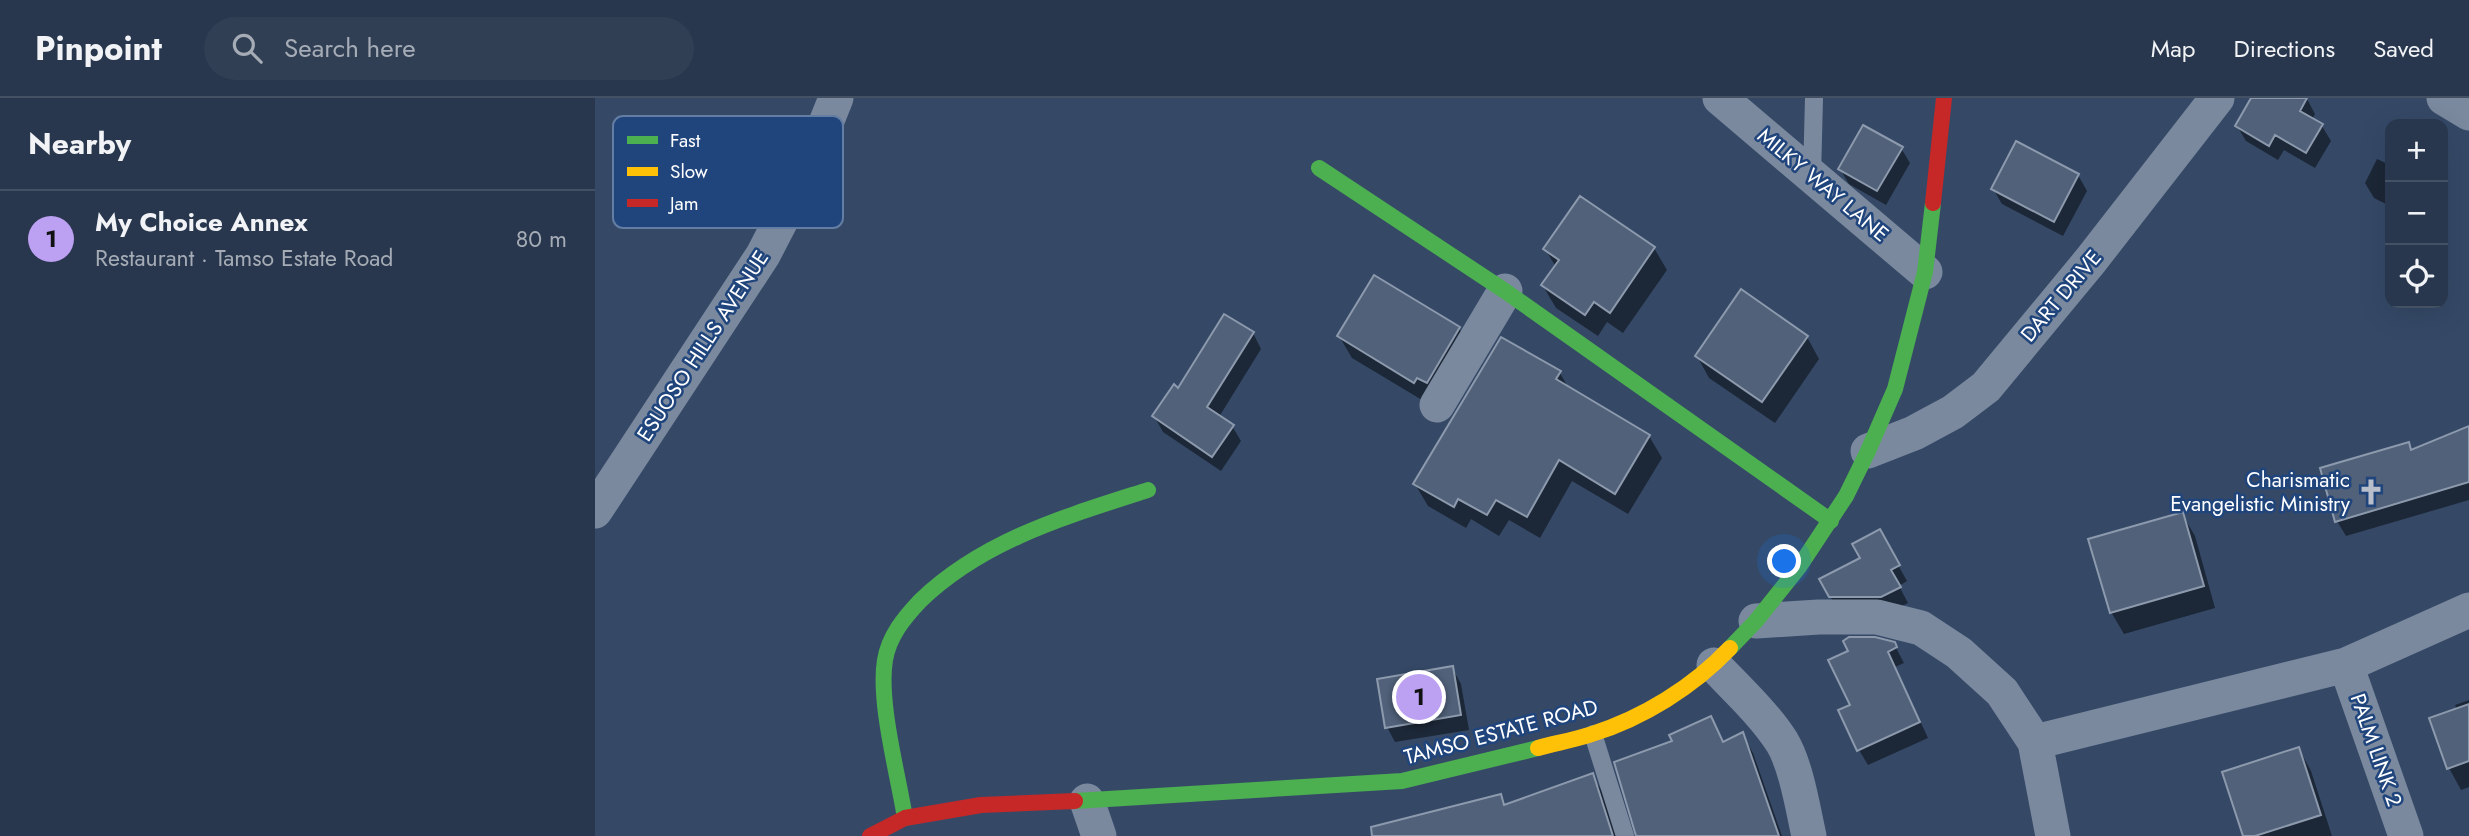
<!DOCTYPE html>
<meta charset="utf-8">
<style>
:root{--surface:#28374d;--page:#303f54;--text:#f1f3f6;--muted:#a5acb6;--line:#445165;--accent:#bca0f2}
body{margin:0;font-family:Jost,sans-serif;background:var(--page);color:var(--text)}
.controls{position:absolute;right:21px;top:21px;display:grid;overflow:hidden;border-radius:14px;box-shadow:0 7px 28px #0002}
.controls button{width:63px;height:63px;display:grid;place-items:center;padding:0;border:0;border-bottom:2px solid var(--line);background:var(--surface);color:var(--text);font:35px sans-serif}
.you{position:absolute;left:1190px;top:464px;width:24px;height:24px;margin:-18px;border:5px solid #fff;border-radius:50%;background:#1a73e8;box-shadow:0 0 0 10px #1a73e833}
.badge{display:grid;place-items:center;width:46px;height:46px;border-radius:50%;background:var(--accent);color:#111;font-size:23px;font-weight:700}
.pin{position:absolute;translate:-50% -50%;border:4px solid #fff;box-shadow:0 2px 7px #0006}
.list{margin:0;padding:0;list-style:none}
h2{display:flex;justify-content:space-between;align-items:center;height:91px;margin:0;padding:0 28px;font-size:30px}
h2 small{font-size:23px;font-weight:400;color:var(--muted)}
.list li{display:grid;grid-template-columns:46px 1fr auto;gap:21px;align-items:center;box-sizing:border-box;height:98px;padding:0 28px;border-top:2px solid var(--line)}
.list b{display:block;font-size:26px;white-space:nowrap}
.list p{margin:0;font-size:23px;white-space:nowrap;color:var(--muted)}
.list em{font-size:23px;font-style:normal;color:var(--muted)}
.icon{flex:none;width:38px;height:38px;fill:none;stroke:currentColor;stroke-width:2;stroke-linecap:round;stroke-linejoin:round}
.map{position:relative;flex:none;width:1874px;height:738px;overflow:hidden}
header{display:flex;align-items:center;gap:42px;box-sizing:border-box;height:98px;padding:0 35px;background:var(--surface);border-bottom:2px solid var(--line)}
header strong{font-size:33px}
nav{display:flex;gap:38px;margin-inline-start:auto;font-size:24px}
.search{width:490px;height:63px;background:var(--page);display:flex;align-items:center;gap:18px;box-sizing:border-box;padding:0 24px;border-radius:38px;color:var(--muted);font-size:26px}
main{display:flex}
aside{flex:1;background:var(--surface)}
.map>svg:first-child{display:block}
.shadow{fill:#0007}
.building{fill:#506179;stroke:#8d9aad;stroke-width:2}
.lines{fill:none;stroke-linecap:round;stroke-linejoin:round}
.lane{stroke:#7a899e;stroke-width:18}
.street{stroke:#7a899e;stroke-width:35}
.fast{stroke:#4caf50;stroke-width:16}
.slow{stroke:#ffc107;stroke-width:16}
.jam{stroke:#c62828;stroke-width:16}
.labels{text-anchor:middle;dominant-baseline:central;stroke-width:5;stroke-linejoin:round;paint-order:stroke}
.street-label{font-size:21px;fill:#fff;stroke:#20457c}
.poi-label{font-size:21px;fill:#fff;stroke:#20457c;text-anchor:end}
.key{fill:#20457c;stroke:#637da3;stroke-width:2}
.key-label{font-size:19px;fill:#fff}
</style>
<header>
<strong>Pinpoint</strong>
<div class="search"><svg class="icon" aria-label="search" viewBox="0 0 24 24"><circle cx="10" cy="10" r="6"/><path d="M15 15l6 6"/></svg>Search here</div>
<nav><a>Map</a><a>Directions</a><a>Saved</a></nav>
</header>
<main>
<aside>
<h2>Nearby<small></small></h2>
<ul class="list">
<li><span class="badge">1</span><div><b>My Choice Annex</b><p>Restaurant · Tamso Estate Road</p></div><em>80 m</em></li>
</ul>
</aside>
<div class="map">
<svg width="1874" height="738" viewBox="0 0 1874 738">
<rect width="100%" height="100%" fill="#354967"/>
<!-- shadow -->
<path class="shadow" d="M1658,0L1712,1L1720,16L1717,22L1727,28L1736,43L1720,70L1689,52L1683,62L1651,43L1642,28Z
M1306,50L1315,65L1291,107L1254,86L1245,71Z
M1782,61L1795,67V108L1779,100L1770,85Z
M1483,77L1492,93L1468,138L1407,106L1398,91Z
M1059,150L1072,172L1028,235L1012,224L1003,238L961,210L948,188L961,169L950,151Z
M864,230L877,252L832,305L757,260L744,238Z
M658,235L666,251L624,319L637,328L646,343L626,373L568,334L559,318L584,292Z
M1212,239L1224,261L1180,325L1114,280L1102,258Z
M965,275L974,291L1054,338L1067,360L1033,416L977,383L945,440L914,422L904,438L876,421L871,430L833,408L820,386Z
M1874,330V402L1751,438L1742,423L1813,346L1817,353Z
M1587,416L1600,438L1620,510L1529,536L1516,514Z
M1293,449L1312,483L1304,488L1313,505L1295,514H1244L1235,498L1267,461Z
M1299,546L1309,565L1300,569L1333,640L1273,667L1264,652L1257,608L1255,554Z
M857,570L866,586L874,632L800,644L792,629Z
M1874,602V689L1866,692L1854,670L1862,612L1860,607Z
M1115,620L1129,646L1148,637L1158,655L1187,738H1043L1080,644Z
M1704,651L1716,673L1737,738H1650Z
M997,677L1008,695L1021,738H793L905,698L911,708Z"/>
<!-- building -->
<path class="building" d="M1656,0H1712L1705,13L1728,26L1711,55L1680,37L1674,48L1640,28Z
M1268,27L1308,49L1282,93L1243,71Z
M1421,43L1484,76L1459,124L1396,91Z
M985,98L1060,149L1015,215L999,204L990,217L946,187L964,162L948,151Z
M779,177L865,229L832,285L822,280L819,285L742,238Z
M1146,191L1213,238L1167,304L1100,258Z
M629,216L659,234L612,309L639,327L617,359L557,318L579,286L583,290Z
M906,239L966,273L961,281L1055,337L1020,396L964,362L932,419L901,402L892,417L863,401L859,409L818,386Z
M1874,328V384L1740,424L1725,370L1814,344L1816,352Z
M1588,414L1609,488L1515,515L1493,441Z
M1285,431L1305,467L1296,472L1306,489L1286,499H1234L1224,481L1265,460L1257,446Z
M1254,539H1280L1300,544L1302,549L1293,554L1325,624L1262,653L1243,612L1255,607L1233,562L1253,553L1248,543Z
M858,568L866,617L790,630L782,581Z
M1874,606V663L1852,671L1834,620Z
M1116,618L1128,644L1148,634L1184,738H1041L1019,664L1077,643L1074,637Z
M1704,649L1726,717L1660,738H1648L1627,674Z
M998,675L1018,738H777L776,729L906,696L909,707Z"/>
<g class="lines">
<!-- lane -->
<path class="lane" d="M1217,78L1219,0
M998,636L1030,738"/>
<!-- street -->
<path class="street" d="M1125,0L1330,174
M1849,0L1874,15
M842,307L910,193
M1273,353L1319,335L1358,314L1391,289L1496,162L1622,0
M0,413L168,157L212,72L241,0
M1161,523L1224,519H1282L1326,530L1364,555L1407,594L1440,644L1458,738
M1119,567C1142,591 1169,616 1187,644C1201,667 1208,711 1214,738
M1751,567L1811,738
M1440,644L1751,567L1874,512
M492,703L504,738"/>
<!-- fast -->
<path class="fast" d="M724,70L910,193L1236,423
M1135,550L1161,523L1204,469L1251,398L1273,353L1300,291L1330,174L1338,105
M480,703L807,683L943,650
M310,720C303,676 283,604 290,562C294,538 309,520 325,503C388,442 472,418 553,392"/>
<!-- slow -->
<path class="slow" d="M943,650C961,645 979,642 997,636C1048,620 1098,589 1135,550"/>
<!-- jam -->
<path class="jam" d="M1338,105L1349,0
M275,738L310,720L386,707L480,703"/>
</g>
<!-- icons -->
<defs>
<g id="church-bare" transform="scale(2.1)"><path d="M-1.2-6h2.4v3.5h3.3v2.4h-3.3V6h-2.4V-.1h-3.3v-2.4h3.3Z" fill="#b8bfca" stroke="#20457c" stroke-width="2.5" paint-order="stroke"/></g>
</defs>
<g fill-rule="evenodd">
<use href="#church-bare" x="1776" y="394"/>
</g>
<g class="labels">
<!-- street labels -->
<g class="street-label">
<text transform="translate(1228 87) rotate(40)">MILKY WAY LANE</text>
<text transform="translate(1466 198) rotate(-50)">DART DRIVE</text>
<text transform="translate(108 248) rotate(-57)">ESUOSO HILLS AVENUE</text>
<text transform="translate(906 634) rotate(-15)">TAMSO ESTATE ROAD</text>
<text transform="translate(1781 652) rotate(71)">PALM LINK 2</text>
</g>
<!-- poi labels -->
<g class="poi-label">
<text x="1755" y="382">Charismatic<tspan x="1755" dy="24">Evangelistic Ministry</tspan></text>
</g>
</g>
<!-- legend -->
<rect x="18" y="18" width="230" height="112" rx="10" class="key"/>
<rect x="32" y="38" width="31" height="8" fill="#4caf50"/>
<rect x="32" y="69" width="31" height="9" fill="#ffc107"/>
<rect x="32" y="101" width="31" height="8" fill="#c62828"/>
<g class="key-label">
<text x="75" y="49">Fast</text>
<text x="75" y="80">Slow</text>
<text x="75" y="112">Jam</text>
</g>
</svg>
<div class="controls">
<button>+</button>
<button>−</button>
<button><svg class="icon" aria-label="locate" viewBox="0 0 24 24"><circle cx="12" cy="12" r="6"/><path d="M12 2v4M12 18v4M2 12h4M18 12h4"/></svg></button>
</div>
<div class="you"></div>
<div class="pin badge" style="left:824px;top:599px">1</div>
</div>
</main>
